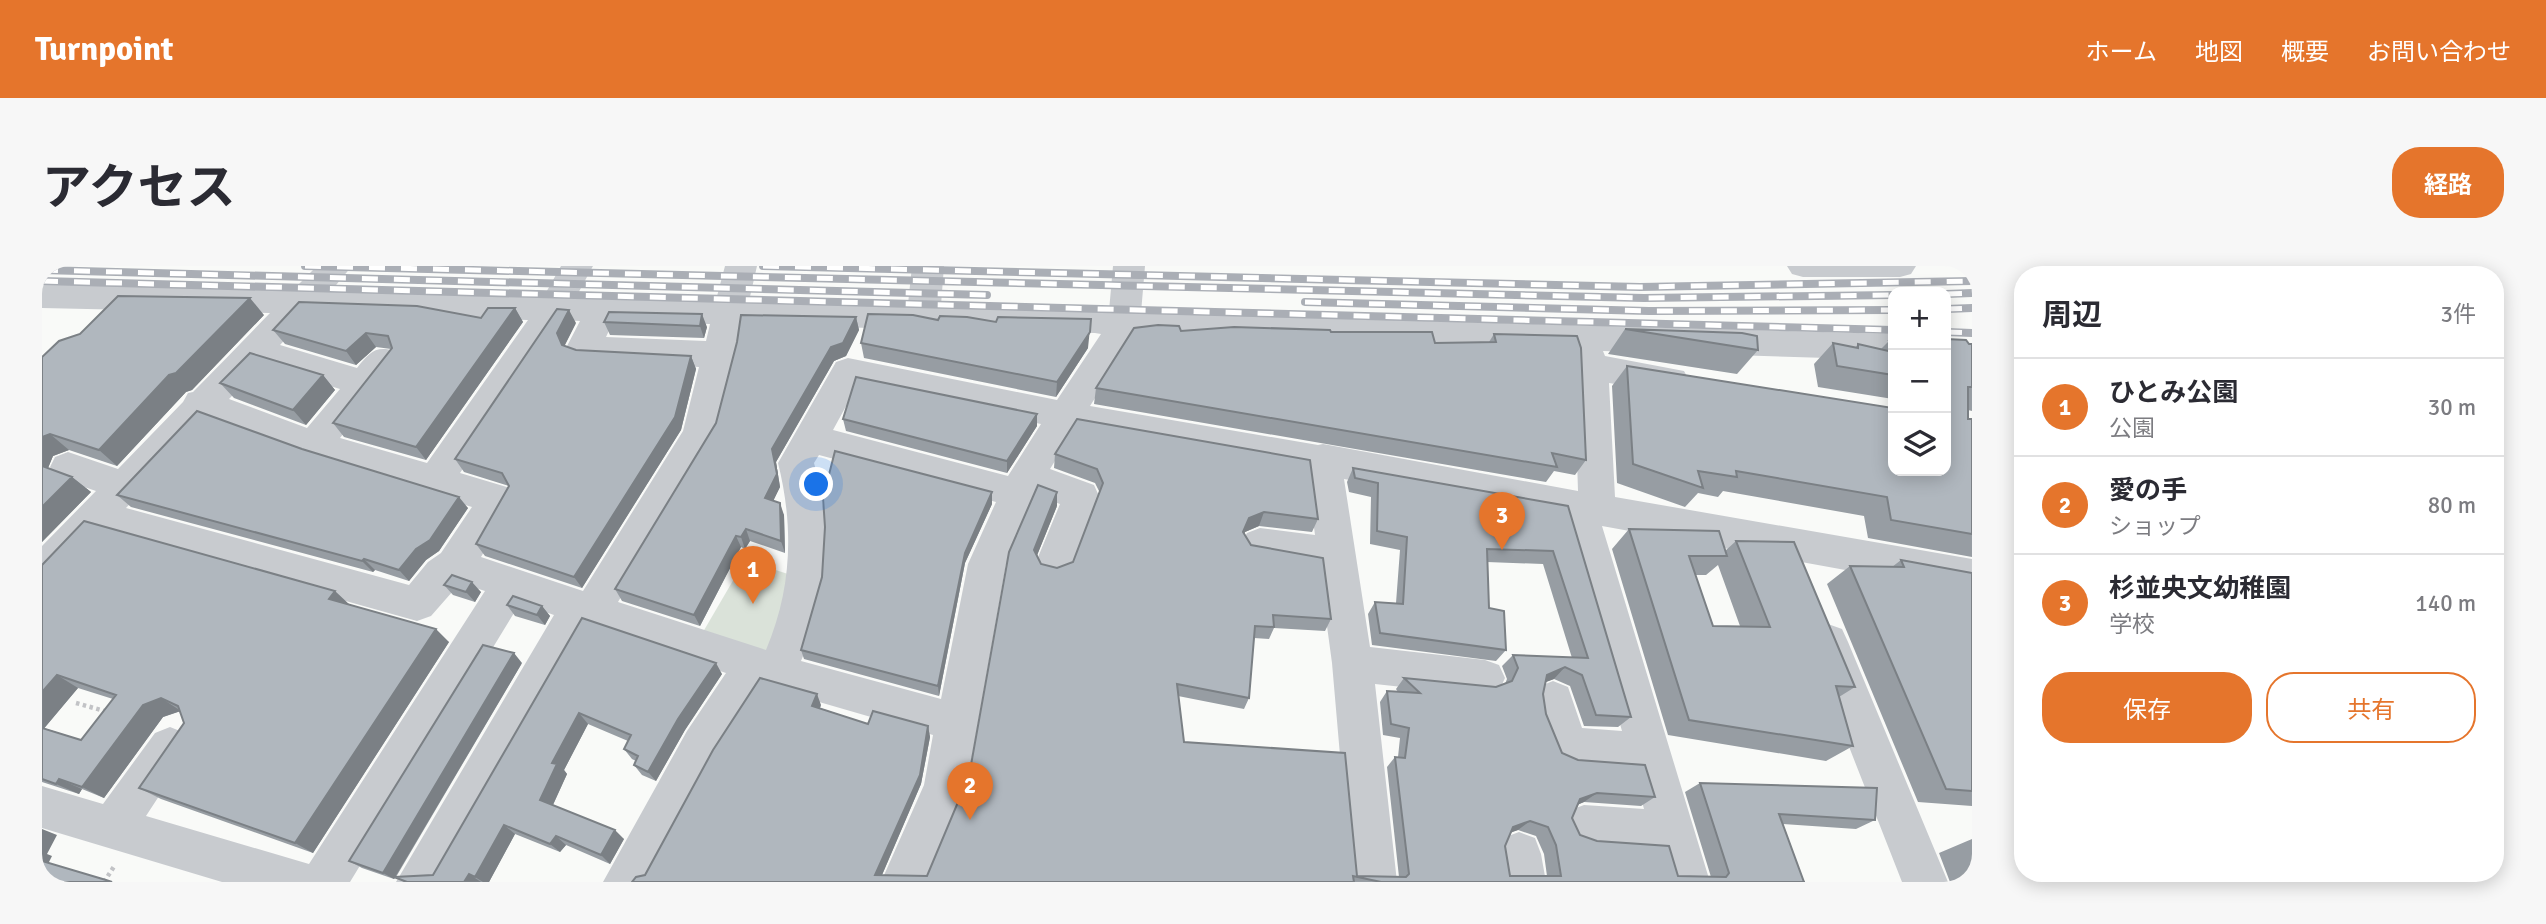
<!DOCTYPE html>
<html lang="ja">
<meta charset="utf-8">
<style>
:root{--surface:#fff;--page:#f7f7f7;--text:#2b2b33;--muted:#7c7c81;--line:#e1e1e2;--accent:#e5752c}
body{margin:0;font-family:Signika,"Noto Sans JP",sans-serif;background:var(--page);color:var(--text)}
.controls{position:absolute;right:21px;top:21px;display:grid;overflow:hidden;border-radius:14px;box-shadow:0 4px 18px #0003}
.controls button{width:63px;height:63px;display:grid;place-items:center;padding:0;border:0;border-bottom:2px solid var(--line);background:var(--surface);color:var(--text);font:35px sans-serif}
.you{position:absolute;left:775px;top:219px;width:24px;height:24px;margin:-18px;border:5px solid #fff;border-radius:50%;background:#1a73e8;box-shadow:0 0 0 10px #1a73e833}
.badge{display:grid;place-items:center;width:46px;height:46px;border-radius:50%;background:var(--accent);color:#fff;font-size:23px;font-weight:700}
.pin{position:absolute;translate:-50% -58px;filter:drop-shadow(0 2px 4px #0008)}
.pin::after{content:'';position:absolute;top:37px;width:24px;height:21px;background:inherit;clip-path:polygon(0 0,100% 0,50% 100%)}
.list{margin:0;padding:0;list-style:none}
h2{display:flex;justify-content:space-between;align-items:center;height:91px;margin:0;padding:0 28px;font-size:30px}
h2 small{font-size:23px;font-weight:400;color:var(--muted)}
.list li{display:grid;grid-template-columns:46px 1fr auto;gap:21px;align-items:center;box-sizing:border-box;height:98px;padding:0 28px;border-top:2px solid var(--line)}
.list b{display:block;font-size:26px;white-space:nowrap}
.list p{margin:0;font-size:23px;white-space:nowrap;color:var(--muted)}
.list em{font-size:23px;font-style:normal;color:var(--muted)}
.actions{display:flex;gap:14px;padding:21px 28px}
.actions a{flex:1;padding:16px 0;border:2px solid var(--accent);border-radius:28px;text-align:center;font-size:24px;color:var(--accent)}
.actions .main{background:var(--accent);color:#fff}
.icon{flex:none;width:38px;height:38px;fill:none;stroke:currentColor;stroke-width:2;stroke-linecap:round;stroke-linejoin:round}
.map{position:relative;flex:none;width:1930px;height:616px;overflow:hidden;border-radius:28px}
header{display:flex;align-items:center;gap:42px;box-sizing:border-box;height:98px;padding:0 35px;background:var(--accent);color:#fff}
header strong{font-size:33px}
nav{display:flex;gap:38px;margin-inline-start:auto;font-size:24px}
.intro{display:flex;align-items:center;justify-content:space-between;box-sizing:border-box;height:168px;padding:0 42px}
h1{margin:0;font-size:49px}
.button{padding:18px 32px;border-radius:28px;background:var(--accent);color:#fff;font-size:24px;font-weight:700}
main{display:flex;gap:42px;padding:0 42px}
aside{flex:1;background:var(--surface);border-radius:28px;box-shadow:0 4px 18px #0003}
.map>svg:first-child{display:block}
.green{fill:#dae2d9}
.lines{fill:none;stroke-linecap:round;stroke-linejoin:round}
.path{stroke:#c2c3c6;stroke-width:4.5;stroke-dasharray:3.5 3.5;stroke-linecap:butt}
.minor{fill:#c8cbcf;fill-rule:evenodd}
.rail-casing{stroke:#aaaeb5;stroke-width:8}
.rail{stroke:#fff;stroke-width:5;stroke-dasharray:16;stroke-linecap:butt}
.wall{fill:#979da3;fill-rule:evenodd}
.shaded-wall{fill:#7b8085}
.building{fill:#b0b7be;stroke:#7b8085;stroke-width:2;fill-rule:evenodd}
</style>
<header>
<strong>Turnpoint</strong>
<nav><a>ホーム</a><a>地図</a><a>概要</a><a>お問い合わせ</a></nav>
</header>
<div class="intro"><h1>アクセス</h1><a class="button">経路</a></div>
<main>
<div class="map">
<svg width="1930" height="616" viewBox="0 0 1930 616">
<rect width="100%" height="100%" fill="#f9faf8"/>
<!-- green -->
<path class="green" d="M703,294L752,310L733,381L723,386L661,366Z"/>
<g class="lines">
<!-- path -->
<path class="path" d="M34,437L66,446
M62,616L73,599"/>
<!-- minor -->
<path class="minor" d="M275,0H310L289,25L502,30L519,0H551L534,31L674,34L683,0H715L707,35L866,38L870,0H902L899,39L1067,45L1071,0H1103L1099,47L1851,68V94L1561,85L1563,90L1642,105L1647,114L1642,123L1630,127L1567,117L1573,231L1930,293V327L1560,260L1668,616H1622L1614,586L1542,581L1526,575L1520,560L1526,545L1542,539L1602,543L1592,506L1524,501L1509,495C1499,473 1486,443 1496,421L1511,415L1526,421L1540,462L1580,465L1520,252L1302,213L1328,381L1443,394L1457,399L1463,412L1457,425L1443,430L1333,418L1355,616H1309L1290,397L1277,301L1205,289L1199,278L1205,267L1218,262L1273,269L1265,206L1032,164L1008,203L1052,219L1057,230L1027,308L1013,312L999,308L994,296L1018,238L994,229L964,298L925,519L885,616H839L882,519L891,469L722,420L675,493L609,616H561L645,465L684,407L547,361L402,616H354L512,349L478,337L308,616H180L0,562V520L61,538L113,467L128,461L143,467L149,481L104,550L267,598L443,325L418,317L389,350L375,355L61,267L14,317L0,321V280L54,225L13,211L8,201L13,191L26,186L76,203L141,136L146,127L151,126C178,99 202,74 228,47L0,42V18L251,24ZM267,48L486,54L385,197L298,172L358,94L353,85C333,79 327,87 315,102L238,79ZM520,54L538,55L524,82L529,91L541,95L657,101L641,165L541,325L439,291L473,233L468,222L418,207ZM571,56L668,58L664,75L564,71ZM701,59L1053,67L1059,68L1015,134L806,92L794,96L736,197C752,261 750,323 724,384L576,336L676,168L697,89ZM1091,72L1527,84L1532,101L1536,225L1281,178L1276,179L1048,140ZM220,99L298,123L265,162L187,133ZM815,120L999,158L966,210L791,164ZM167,154L272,193L430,241L399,287L386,296L367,319L84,242ZM777,189L954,236L926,298L899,433L759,395C787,330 791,265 772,197Z
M1745,0H1874L1869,8L1858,11H1761L1750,8Z
M1786,358L1800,363L1806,376L1906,616H1860L1766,376L1772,363Z
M1477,566L1493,572L1499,588L1504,616H1458L1455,588L1461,572Z"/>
<!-- rail casing -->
<g class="rail-casing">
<path id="rail" d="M263,0L1602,32L1851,29
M721,0L1598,21L1930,15
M0,4L945,29
M0,15L1851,64
M1904,28L1930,27
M1263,36L1607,45L1851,44
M1904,43L1930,42
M1904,66L1930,67"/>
</g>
<!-- rail -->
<use href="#rail" class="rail"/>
</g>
<!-- wall -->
<path class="wall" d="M473,42L481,56L384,194L302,171L291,157L349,83L334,81L314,99L243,78L231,64L439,52Z
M567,46L665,61L662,72L568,69L562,56Z
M222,49L150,124L144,126L75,200L27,184L11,190L6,202L30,211L49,226L0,276V91Z
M814,51L817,64L804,90L792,95L734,196L738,221L731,234L742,249L743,287L708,275L703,283L699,281L658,360L580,335L573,323Z
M896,54L1046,82L1014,131L822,92L819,77Z
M534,57L522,80L534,84L649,90L654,103L639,164L540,322L443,290L434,278L467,220L422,206L413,193Z
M1583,63L1716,84L1695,108L1566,88Z
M1139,65L1289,66L1393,77L1447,76L1452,68L1544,194L1533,209L1512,205L1504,216L1052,138L1054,122Z
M1847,75H1851V133L1776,121L1772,98L1791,77L1813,82L1816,78L1839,83Z
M1927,78H1930V145L1926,144V153H1930V291L1826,272L1822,250L1681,225L1676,231L1656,227L1643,241L1575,217L1570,120L1585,100L1851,205Z
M281,109L293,124L264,159L192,132L178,117Z
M801,153L995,160L965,207L804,165Z
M260,183L426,242L397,285L384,294L367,315L333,304L331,306L89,241L75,229Z
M1013,188L1276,253L1270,266L1217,260L1203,266L1202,267L1209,279L1289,353L1283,365L1232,362L1227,373L1212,372L1207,432L1202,443L1136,430L1142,476L1315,610L1357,611L1345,501L1353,491H1356L1358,472L1341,469L1338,436L1345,425L1356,426L1354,423L1362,412L1454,421L1463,418L1465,413L1460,400L1471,389L1530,392L1501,298L1445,296L1447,342L1464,384L1454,395L1330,379L1326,348L1333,336L1354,337L1358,284L1328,278L1329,231L1307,226L1305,216L1311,202L1526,240L1589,451L1576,461L1542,460L1528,420L1512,413L1503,416L1501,428L1504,448L1520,487L1613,531L1599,540L1542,536L1535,539L1530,552L1538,569L1636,610L1669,611L1643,526L1658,517L1833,554L1814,563L1741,558L1762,616H1763H590L603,609L779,439L778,442L826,458L886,460L888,471L879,518L840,609L885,610L927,510L967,286L1015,240L995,289L999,298L1015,302L1031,296L1058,227L1053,217L1012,202ZM1476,564L1494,570L1502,588L1505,610H1468L1463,580L1469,566Z
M950,226V238L923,297L897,430L762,393L759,384Z
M1587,263L1683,285L1694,275L1813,421L1797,431L1811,480L1784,495L1626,469L1570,283ZM1676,299L1698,360H1671L1653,309H1664Z
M1859,294L1930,307V540L1876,536L1785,318L1808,300L1850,301Z
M0,299L308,339L407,376L271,587L119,533L97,522L142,457L138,445L121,451L62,532L40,523L37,528L0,516ZM36,422L71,433L39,474L2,462Z
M402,319L439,326L433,336L411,329Z
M465,339L500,340L508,350L503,359L473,350Z
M540,352L680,408L643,464L614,515L600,509L592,499L594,495L590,493L582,483L586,475L546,458L522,504L525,508L511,539L582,573L568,598L524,579L518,586L473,568L447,616H362L354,611L352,613L320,602L307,595L480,397L354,611L391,609Z
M1930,573V616H1908L1897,587Z"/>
<!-- shaded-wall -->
<path class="shaded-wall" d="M208,32L222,49L150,124L144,126L75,200L57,184L127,109Z
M473,42L481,56L384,194L374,181Z
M527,44L534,57L522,81L527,92L515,67Z
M660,48L665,61L662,72L658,60Z
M814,51L817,64L804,90L792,95L734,196L738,221L727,244L723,232L730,183L789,81Z
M1049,53L1046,82L1014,131L1015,116Z
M324,67L334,81L314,99L304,85Z
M649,90L654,103L639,164L540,322L532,311Z
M281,109L293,124L264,159L251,144Z
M995,148V160L965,207V195Z
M8,168L27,184L11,190L6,202L0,204V171Z
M30,211L49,226L0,276V241Z
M950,226V238L923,297L897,430L896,420L923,287Z
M1015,226V240L992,297V284Z
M417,231L426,242L397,285L384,294L367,315L357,304Z
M738,237L742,249L743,287L739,275Z
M1222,246L1217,260L1203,266L1197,279L1207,252Z
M704,263L708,275L703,283L699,271Z
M694,270L699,281L658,360L652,349Z
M322,293L333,304L331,306L320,295Z
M430,316L439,326L433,336L424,326Z
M293,325L308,339L287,333Z
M500,340L508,350L503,359L495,349Z
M394,363L407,376L271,587L253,577Z
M472,387L480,397L352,613L341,607Z
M674,397L680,408L643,464L614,515L606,506L636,453Z
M1523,401L1512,413L1494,420L1505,409Z
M15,409L36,422L0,465V426Z
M775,428L779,439L774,451L770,440Z
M119,432L139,445L121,451L62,532L40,521L101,439Z
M537,447L546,458L522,504L525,508L509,543L498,534L510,497Z
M886,460L888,471L879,518L837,616L833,609Z
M17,513L40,523L37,528L14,518Z
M1555,527L1542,536L1525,543L1538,533Z
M1488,555L1476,564L1460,570L1471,561Z
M462,559L473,568L447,616H441L433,611Z
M0,563L15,569L5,588L10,590L6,598L0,595Z
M573,564L582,573L568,598L559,589Z
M514,570L524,579L518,586L508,578Z
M427,608L439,616H422Z"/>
<!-- building -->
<path class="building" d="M76,30L208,32L134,107L127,109L57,184L8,168L0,171V91L17,75L38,68Z
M257,36L375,40L439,52L446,42H473L374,181L291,157L350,82L346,70L324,67L304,85L231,64Z
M515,43L527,44L515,67L520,79L534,84L649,90L633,151L532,311L434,278L467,220L460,207L413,193Z
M567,46L660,48L658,60L562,56Z
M826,48L871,49L896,54L898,50L925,51L954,56L956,51L1049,53L1048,66L1015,116L819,77Z
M699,49L814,51L801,77L789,81L730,183L735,208L723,232L738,237L739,275L704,263L699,271L694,270L652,349L573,323L674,157L695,76Z
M1116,59L1137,60L1139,65L1192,61L1288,64L1289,66H1390L1393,77L1454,76L1452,68L1535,70L1539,82L1544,194L1510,187L1515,201L1054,122L1092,62Z
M1583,63L1700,67L1715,70L1716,84Z
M1904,73L1924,74L1927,78H1930V121H1926V153H1930V268L1849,254L1845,231L1694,205L1695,211L1656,205L1661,222L1591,198L1585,100L1851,142V205H1904Z
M1847,75H1851V85Z
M1791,77L1816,82V78L1851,86V109L1795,100Z
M208,87L281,109L251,144L178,117Z
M814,111L995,148L965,195L801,153Z
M155,145L260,183L417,231L388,274L374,283L357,304L322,293L320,295L75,229Z
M1035,153L1268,194L1276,253L1222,246L1207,252L1201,266L1209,279L1281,292L1289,353L1231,349L1232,361L1213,360L1207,432L1135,418L1142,476L1303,487L1315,610L1364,611L1367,608L1353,491L1363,492L1367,462L1349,458L1345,425L1378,427L1362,412L1454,421L1470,415L1476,402L1471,389L1546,392L1511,285L1445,283L1447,342L1462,345L1464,384L1338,367L1333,336L1361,338L1365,271L1335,265L1336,217L1313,212L1311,202L1526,240L1589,451L1554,449L1540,409L1523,401L1505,409L1501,428L1504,448L1520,487L1536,494L1603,499L1613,531L1555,527L1538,533L1530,552L1538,569L1555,575L1627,580L1636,610L1684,611L1687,607L1658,517L1835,522L1833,554L1737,548L1762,616H1763H1339L1311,610L1312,616H590L594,611L603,609L671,484L718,412L775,428L770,440L826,458L831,445L886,460L878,509L833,609L885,610L927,510L967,286L996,219L1015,226L992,284L999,298L1015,302L1031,296L1061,217L1055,203L1013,188ZM1488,555L1506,561L1514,579L1519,610H1468L1463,580L1471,561Z
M793,185L950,226L923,287L896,420L759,384L780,311L783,261L781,232Z
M0,200L30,211L0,241Z
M42,255L293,325L287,333L394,363L253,577L97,522L142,457L136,440L119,432L101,439L40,521L17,513L14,518L0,513V462L39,474L74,429L15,409L0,426V299Z
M1587,263L1677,265L1685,290H1647L1671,360L1728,361L1694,275L1752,276L1813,421L1794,420L1811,480L1647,454Z
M1859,294L1930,307V525L1904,523L1808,300L1862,301Z
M410,309L430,316L424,326L402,319Z
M471,330L500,340L495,349L465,339Z
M540,352L674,397L636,453L606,506L592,499L596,490L582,483L589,469L537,447L510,497L515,498L498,534L573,564L559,589L514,570L508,578L462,559L433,611L427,608L422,616H365L352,611L391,609Z
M441,379L472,387L341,607L307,595Z
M0,595L64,614L70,616H0Z"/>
</svg>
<div class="controls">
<button>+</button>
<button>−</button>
<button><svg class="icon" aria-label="layers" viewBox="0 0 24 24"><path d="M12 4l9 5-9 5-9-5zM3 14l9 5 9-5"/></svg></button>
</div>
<div class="you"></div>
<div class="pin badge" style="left:711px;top:338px">1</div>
<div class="pin badge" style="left:928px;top:554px">2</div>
<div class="pin badge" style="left:1460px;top:284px">3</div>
</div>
<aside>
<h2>周辺<small>3件</small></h2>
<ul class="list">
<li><span class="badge">1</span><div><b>ひとみ公園</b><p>公園</p></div><em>30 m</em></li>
<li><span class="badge">2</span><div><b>愛の手</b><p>ショップ</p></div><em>80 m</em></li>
<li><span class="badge">3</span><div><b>杉並央文幼稚園</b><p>学校</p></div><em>140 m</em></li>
</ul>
<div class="actions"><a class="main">保存</a><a>共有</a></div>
</aside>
</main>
